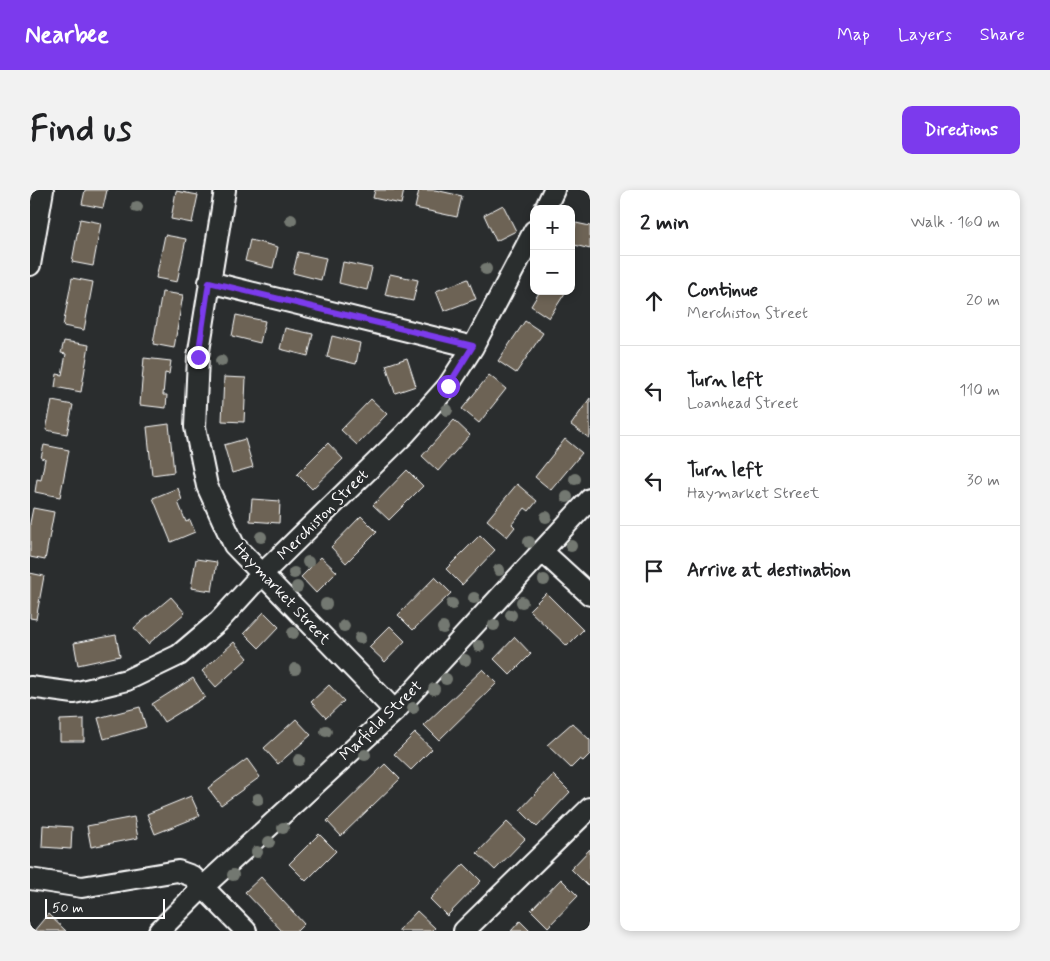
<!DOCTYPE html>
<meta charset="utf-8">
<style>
:root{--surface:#fff;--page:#f2f2f2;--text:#202124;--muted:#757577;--line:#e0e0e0;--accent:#7c3aed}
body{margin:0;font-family:Mynerve,sans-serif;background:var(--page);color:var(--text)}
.controls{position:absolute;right:15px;top:15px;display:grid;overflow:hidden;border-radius:10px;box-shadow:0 2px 8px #0003}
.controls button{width:45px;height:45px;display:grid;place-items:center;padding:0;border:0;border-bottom:1px solid var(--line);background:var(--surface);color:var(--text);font:25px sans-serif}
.scale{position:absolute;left:15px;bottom:12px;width:120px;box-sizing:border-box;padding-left:5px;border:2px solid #fff;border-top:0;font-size:14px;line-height:18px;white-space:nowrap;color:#fff;-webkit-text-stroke:4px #2a2d2e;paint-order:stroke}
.stop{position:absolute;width:15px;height:15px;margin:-11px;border:4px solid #7c3aed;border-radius:50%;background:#fff}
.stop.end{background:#7c3aed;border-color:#fff;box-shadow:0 1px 5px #0008}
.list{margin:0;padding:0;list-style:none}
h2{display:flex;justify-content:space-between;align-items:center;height:65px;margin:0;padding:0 20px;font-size:21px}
h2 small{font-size:16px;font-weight:400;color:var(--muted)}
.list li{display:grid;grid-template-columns:32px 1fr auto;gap:15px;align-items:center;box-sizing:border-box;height:90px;padding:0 20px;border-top:1px solid var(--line)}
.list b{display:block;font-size:19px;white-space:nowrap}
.list p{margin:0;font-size:16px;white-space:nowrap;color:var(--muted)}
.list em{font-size:16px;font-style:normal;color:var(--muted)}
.icon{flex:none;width:28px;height:28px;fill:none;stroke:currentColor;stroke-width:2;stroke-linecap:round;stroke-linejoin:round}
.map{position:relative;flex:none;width:560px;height:741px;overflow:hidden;border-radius:10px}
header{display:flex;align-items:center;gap:30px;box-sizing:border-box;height:70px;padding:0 25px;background:var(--accent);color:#fff}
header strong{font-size:24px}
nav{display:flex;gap:28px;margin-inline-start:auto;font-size:18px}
.intro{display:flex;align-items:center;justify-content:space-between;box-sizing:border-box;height:120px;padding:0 30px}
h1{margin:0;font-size:35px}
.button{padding:12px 22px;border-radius:10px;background:var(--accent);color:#fff;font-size:18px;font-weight:700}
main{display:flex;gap:30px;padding:0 30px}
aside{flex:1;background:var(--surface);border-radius:10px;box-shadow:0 2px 8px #0003}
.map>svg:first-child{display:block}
.building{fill:#6d6354;stroke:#fff}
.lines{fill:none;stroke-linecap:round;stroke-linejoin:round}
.minor-casing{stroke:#fff;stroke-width:24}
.minor{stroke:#2a2d2e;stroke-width:20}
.tree{fill:#737871}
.route{stroke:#7c3aed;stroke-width:6}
.labels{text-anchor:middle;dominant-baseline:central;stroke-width:5;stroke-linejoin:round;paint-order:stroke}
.street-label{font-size:16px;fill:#fff;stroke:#2a2d2e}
</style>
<header>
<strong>Nearbee</strong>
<nav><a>Map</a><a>Layers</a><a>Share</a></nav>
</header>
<div class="intro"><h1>Find us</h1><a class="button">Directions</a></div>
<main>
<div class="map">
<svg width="560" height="741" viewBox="0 0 560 741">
<rect width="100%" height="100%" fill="#2a2d2e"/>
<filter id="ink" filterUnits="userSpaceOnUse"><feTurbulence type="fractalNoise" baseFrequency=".02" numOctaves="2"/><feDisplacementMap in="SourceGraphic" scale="10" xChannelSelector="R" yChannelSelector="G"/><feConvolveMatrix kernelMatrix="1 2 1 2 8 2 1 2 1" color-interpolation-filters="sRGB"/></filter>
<g filter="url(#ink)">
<!-- building -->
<path class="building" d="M55,0H77L73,18L52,14Z
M345,0H374L371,14L343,8Z
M389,0H405L432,6L427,27L385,18Z
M146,1L168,5L162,33L141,29Z
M473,15L486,41L466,51L454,25Z
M50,29L71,33L63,76L42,72Z
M546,33L560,36V59L541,54Z
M135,45L156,49L147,92L126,88Z
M220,50L248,57L243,78L215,71Z
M268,62L296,68L291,90L263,83Z
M313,72L342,78L337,100L309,93Z
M360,84L388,90L383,111L355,105Z
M42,88L63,92L54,140L33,136Z
M438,89L446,109L414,121L406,101Z
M510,101H532L535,103L519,128L501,116Z
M132,102L153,105L144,158L123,154Z
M206,125L235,131L230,153L202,146Z
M495,131L513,143L486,183L468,171Z
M255,138L283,144L278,166L250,159Z
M302,146L330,153L326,174L297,167Z
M34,151L59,155L51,202L25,197L27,184L32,185L36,164L31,163Z
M114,168L141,171L139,184L135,183L133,205H137L136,218L110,215Z
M377,168L386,196L365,203L356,175Z
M459,185L476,199L449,233L432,219Z
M194,187L216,188L214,232L192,231Z
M560,208V246L559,248L541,235Z
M341,209L357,224L327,255L311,240Z
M22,211L43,215L37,244L16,240Z
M424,230L440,245L408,281L392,266Z
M139,234L144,282L122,285L117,237Z
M215,249L223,277L202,283L194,255Z
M535,249L552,263L521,300L505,287Z
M298,253L313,269L282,299L267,284Z
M14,255L39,260L30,307L5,302L7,289L11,290L15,269L11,268Z
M377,280L393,296L359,330L343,315Z
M487,294L507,311L499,321L495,318L482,334L485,337L477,347L457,330Z
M148,298L152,310L148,312L156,332L160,330L165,342L141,352L123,308Z
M222,309L250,311L249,333L220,331Z
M3,318L24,322L15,370L0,367V333Z
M331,326L347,342L316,373L301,357Z
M450,345L465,360L432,395L416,379Z
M291,367L307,382L286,403L271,387Z
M166,369L187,372L182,401L161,398Z
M0,383L14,386L6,429L0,428Z
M405,387L421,403L383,440L368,425Z
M516,403L553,440L537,456L499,420Z
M141,407L155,423L118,454L104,438Z
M234,422L249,437L229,458L214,443Z
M360,436L375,451L355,472L339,457Z
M86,445L90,466L48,475L44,453Z
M485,447L501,464L480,485L464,469Z
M204,452L218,468L186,497L172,481Z
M453,479L467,493L409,550L394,535Z
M163,488L175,507L134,532L122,514Z
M299,495L314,511L296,528L281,512Z
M110,517L116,537L74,549L68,528Z
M54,529V551H30V530Z
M266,529L281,545L248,574L234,558Z
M542,533L560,550V564L553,571L550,569L541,578L517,555Z
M385,543L402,559L381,580L364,564Z
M217,569L230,587L191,615L178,598Z
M355,574L370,589L311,646L297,631Z
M523,585L540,602L507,637L490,620Z
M161,606L170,626L125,644L117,624Z
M104,627L108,648L61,657L57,636Z
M477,632L495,649L465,680L447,663Z
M13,635L42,637L41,659L12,657Z
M289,644L306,661L276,691L259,674Z
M560,659V694L558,696L541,679Z
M434,674L451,691L417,726L400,709Z
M231,687L274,734L267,741H252L215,702Z
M531,689L548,706L518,737L501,720Z
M387,721L405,738L402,741H368Z
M18,724L36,741H4Z
M490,731L500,741H481Z"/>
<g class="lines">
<!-- minor casing -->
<g class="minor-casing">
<path id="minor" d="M195,0L168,167L165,237L177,296L204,355L365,521
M515,19L524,0
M0,75L13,0
M179,92L443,157
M512,361L560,405
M0,497L44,503L97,490L149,465L189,431L231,385L375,244L418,196L443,157L504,41
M0,689L52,697L148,681L162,686L216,741
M129,741L173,697L365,521L560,309
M434,741L560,618"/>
</g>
<!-- minor -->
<use href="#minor" class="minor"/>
</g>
<!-- trees -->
<g class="tree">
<circle cx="107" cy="17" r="6"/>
<circle cx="261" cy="30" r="6"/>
<circle cx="456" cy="79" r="6"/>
<circle cx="191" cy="171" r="6"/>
<circle cx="417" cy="220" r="6"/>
<circle cx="545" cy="289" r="6"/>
<circle cx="537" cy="307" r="6"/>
<circle cx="516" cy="327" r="6"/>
<circle cx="231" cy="347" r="6"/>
<circle cx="499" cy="352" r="6"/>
<circle cx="541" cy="356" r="6"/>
<circle cx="278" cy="372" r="6"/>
<circle cx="469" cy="380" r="6"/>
<circle cx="264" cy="383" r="6"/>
<circle cx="514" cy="390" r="6"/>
<circle cx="267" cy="397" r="6"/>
<circle cx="444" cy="408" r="6"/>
<circle cx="492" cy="412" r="6"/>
<circle cx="296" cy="414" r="6"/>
<circle cx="422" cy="414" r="6"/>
<circle cx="481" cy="425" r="6"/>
<circle cx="464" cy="435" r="6"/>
<circle cx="314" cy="436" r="6"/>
<circle cx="413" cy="438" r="6"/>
<circle cx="263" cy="443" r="6"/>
<circle cx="330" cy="448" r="6"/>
<circle cx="449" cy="456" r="6"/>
<circle cx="435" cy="470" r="6"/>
<circle cx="265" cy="479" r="6"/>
<circle cx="416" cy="489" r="6"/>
<circle cx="404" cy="499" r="6"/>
<circle cx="383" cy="518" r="6"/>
<circle cx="296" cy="541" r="6"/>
<circle cx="335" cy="565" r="6"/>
<circle cx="269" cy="570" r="6"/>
<circle cx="228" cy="609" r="6"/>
<circle cx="253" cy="638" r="6"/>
<circle cx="239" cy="652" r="6"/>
<circle cx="227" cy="662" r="6"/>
<circle cx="203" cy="685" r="6"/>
</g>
</g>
<g class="lines" filter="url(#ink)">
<!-- route -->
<path class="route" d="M168,167L179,92L443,156L418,196"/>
</g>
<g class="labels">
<!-- street labels -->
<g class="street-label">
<text transform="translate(293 325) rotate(-45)">Merchiston Street</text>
<text transform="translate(252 404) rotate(47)">Haymarket Street</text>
<text transform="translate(351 531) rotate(-44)">Marfield Street</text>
</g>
</g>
</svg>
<div class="controls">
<button>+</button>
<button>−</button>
</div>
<div class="scale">50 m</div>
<div class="stop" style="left:418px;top:196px"></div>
<div class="stop end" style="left:168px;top:167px"></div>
</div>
<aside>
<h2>2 min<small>Walk · 160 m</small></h2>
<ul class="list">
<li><svg class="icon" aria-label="ahead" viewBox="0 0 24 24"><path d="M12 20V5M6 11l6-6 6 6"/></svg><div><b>Continue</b><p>Merchiston Street</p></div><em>20 m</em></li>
<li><svg class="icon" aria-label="left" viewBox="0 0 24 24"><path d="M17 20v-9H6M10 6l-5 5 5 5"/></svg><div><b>Turn left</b><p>Loanhead Street</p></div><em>110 m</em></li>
<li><svg class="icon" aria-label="left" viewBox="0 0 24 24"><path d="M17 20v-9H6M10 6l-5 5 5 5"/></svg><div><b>Turn left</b><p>Haymarket Street</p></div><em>30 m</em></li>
<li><svg class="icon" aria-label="arrive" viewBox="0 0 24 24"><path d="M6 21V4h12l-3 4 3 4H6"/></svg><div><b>Arrive at destination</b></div></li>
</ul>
</aside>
</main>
